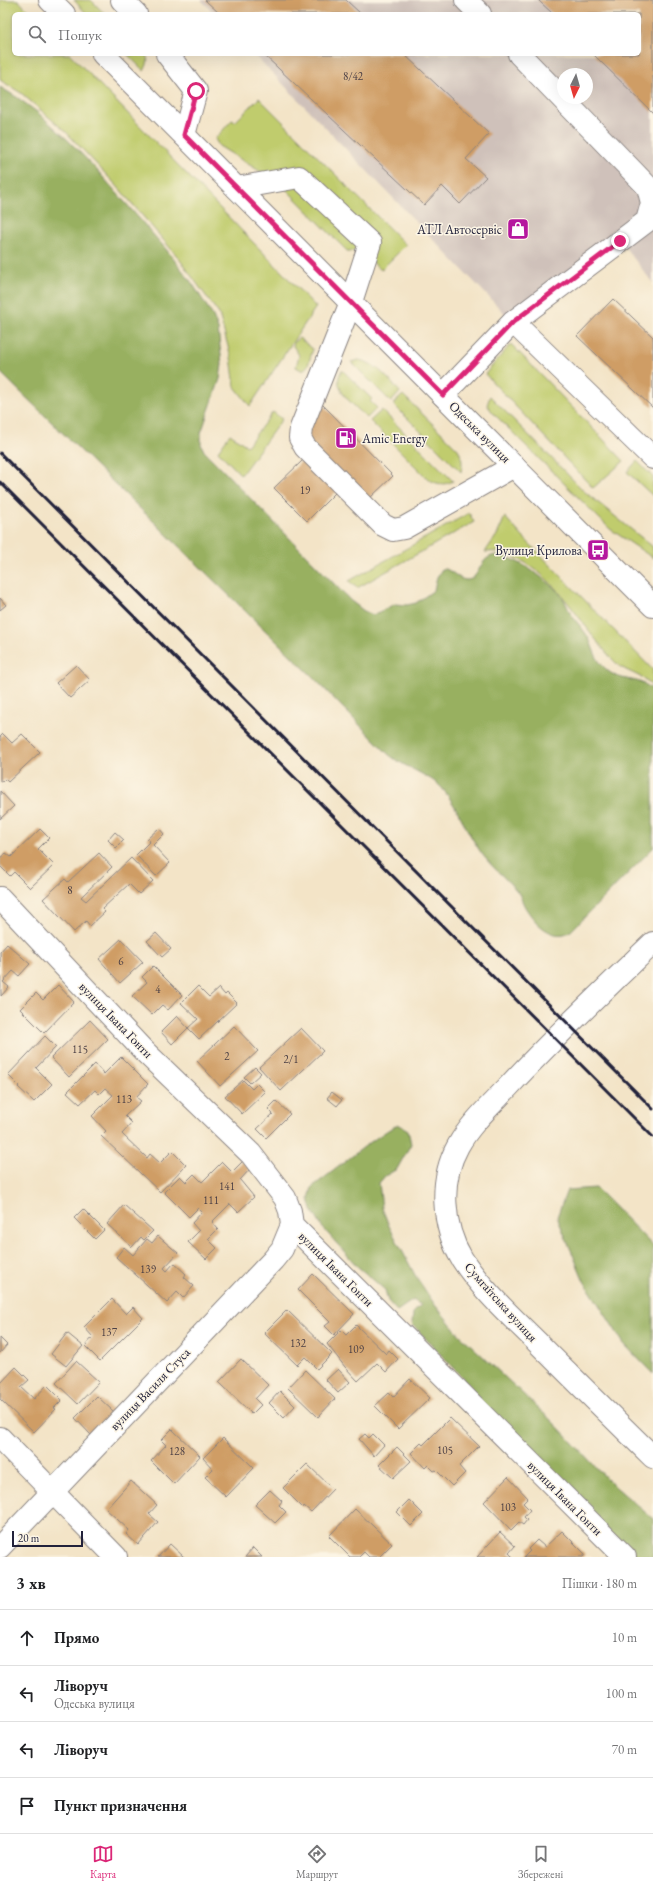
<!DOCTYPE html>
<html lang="uk">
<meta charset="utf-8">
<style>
:root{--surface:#fff;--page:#f2f2f2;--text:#202124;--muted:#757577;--line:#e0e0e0;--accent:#db2777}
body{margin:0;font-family:"EB Garamond",serif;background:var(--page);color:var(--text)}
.compass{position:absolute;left:557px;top:68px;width:36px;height:36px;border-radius:50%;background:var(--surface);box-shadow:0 4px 16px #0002;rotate:185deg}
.scale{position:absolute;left:12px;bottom:10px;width:71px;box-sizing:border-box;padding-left:4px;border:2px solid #22223b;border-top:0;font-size:11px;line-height:14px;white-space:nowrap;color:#22223b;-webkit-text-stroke:3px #fcf5e5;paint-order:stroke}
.stop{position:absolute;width:12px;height:12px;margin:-9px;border:3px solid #db2777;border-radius:50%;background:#fff}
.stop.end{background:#db2777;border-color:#fff;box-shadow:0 1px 4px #0008}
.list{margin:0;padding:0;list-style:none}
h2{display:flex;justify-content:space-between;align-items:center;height:52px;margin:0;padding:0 16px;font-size:17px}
h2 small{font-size:13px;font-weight:400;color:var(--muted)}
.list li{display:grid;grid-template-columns:26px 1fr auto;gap:12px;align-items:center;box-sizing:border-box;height:56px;padding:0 16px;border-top:1px solid var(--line)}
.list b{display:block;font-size:15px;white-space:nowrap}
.list p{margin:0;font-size:13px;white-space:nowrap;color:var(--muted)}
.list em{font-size:13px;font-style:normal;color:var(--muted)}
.icon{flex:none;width:22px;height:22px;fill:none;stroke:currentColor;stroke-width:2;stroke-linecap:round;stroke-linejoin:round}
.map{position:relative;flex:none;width:653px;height:1557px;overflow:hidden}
.search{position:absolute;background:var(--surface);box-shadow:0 4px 16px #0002;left:12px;right:12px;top:12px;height:44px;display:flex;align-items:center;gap:10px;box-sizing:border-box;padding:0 14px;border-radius:6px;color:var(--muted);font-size:15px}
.sheet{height:276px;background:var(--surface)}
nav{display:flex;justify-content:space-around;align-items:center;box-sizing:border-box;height:56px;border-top:1px solid var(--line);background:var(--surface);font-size:11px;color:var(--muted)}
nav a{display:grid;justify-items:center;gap:2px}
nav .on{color:var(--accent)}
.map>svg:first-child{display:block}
.industrial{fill:#cfc1ba;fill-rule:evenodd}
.green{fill:#c0cc6d;stroke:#717754}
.forest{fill:#98b060;stroke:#5d694e}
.building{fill:#cf9d65}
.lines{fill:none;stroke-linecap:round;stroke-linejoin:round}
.minor-casing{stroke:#8a8381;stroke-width:24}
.major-casing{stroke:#8a8381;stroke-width:24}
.minor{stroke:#fff;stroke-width:22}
.major{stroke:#fff;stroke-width:22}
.rail{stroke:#22223b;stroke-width:3}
.route{stroke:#db2777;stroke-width:5}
.labels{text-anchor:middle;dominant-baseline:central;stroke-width:3;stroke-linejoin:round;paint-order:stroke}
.number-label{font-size:11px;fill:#4d4146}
.poi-label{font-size:13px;fill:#22223b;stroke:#fcf5e5;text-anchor:end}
.street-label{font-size:13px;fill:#22223b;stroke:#fcf5e5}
</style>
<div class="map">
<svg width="653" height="1557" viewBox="0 0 653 1557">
<rect width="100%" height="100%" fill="#fcf5e5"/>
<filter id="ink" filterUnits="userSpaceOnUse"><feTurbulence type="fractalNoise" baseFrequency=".025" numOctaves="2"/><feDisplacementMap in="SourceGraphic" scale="8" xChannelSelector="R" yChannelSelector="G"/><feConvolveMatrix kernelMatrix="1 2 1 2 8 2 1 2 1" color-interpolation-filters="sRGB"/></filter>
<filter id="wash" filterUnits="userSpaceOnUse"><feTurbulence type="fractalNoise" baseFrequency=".012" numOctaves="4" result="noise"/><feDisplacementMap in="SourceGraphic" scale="16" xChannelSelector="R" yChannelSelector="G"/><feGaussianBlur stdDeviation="0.9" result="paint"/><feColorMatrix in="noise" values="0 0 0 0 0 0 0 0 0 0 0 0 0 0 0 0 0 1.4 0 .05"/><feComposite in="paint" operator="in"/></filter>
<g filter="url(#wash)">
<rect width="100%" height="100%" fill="#f3e4c7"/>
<!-- industrial -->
<path class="industrial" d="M201,0H653V283L620,241L513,322L254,54H639V14H215ZM563,74H587V98H563Z"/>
<!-- green -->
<path class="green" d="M0,0H18L32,14H14V54H70L316,307L250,406L235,387L231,357L219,314L177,256L117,186L66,132L21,93L0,80Z
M74,0H91L105,14H87Z
M127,54H145C150,60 147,65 144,71Z
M259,98L406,245L381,270L361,251H347L282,185L219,146L215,139L232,120L235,122Z
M299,338L313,349L308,365L303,371L296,367L299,355L293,346L294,342Z
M511,344L624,461L593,488L485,374Z
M359,360C377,363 389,380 400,392L391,402L351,362Z
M342,370L372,399L370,401L377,408L367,418C356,406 329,389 342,370Z
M403,395L458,449C462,457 463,463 461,472L393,404Z
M490,396L585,492L653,547V558L610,529L494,414L487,405Z
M382,410L453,481C444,486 436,484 428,479L370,421Z
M273,412L282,419L241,475L218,451L230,434L247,446Z
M637,461L653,477V496L627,472Z
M469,513L474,522L357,588L349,581Z
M505,517L521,535L653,670V687C650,684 647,681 644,679C635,673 622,670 615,662C580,626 554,567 503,553C497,551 490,552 485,552L497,535Z"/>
<!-- forest -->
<path class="forest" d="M0,87L18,98L37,112L69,141L95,168L165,248L192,283L213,316L218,329L222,364L220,379L201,433V444L204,451L351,601L364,611L373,615L395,604L407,605L416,603L434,590L437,577L442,569C452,568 457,580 467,580C481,579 478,555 498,555C515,556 554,584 563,598C567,604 568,611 573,617C578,624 585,631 589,639C594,650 596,660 605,668C620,684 637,675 653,690V848L571,931C553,943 534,922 525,907C522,902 521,896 517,891C505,877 490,866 480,851C466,831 458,807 442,788C432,776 403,767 388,754L312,676L0,372Z
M398,1124L408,1130L411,1144L397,1169L385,1176L379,1183L382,1208L389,1226L415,1275L435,1305L459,1334L555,1424L610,1482L653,1519V1557H635L493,1418L470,1386L412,1324L413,1313L421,1305L413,1300L397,1311L388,1301L385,1290L357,1266L322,1227L312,1210L309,1199L312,1187C341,1166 367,1142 398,1124Z
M596,1188L653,1246V1374L624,1344L584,1281L557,1217L567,1190Z"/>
<g id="blocks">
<!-- building -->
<path class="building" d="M205,0H346L361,14H220Z
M538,0H653V113L593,54H639V14H553Z
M263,54H404L489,134L466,159L486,177L460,204L442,186L424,205Z
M613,299L653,337V408L577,336Z
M320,402L393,476L370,498L336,492L307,521L274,488L303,460L297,425Z
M0,598L6,605L0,610Z
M76,665L90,680L70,698L56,683Z
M3,734L12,743L22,734L40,752L8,782L5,779L2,782L0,781V737Z
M0,791L14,806L0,819Z
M159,828L164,834L153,845L170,863L156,876L136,855L150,841L147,839Z
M40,829L49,838L38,849L54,865L30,888L14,872L10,876L0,866V858L6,853L11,857Z
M115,832L124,840L116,848L108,840Z
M99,853L112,867L81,897L86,901L131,858L153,881L139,894L129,884L102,909L105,912L90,926L86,921L74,932L43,899L65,879L68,882Z
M156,933L171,949L162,957L147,941Z
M121,939L143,962L120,983L99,959Z
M7,944L30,964L19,976L13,971L3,982L9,987L1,996L0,952Z
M153,966L182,995L168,1010L162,1005L152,1015L132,996L147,982L142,977Z
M58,985L74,1002L44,1033L20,1009L36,993L43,1000Z
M198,986L209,997L219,988L225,995L227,993L237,1003L199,1039L188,1028L172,1044L161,1032L177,1016L188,1028L198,1019L181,1003Z
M90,1020L108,1039L69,1077L51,1058Z
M234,1026L258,1051L220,1086L197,1061Z
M301,1028L323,1051L281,1091L259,1067Z
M45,1036L56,1047L36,1068L52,1084L34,1102L18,1087L19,1086L8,1075Z
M121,1057L148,1084L136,1097L141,1101L125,1116L132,1123L122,1134L147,1158L150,1154L160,1163L172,1151L186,1165L160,1192L101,1136L106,1131L92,1116L113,1095L105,1088L99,1094L95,1090L80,1104L67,1092L95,1064L104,1074Z
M255,1067L261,1073L250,1083L244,1077Z
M243,1080L252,1089L257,1084L265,1092L242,1114L225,1096Z
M332,1092L342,1100L337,1106L327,1098Z
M276,1101L290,1114L266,1138L257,1129L273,1114L268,1109Z
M243,1161L250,1169L240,1180L254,1197L238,1212L230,1204L212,1222L218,1229L208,1239L217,1248L206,1259L188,1242L199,1231L192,1223L202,1212L198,1208L189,1217L164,1192L180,1176L186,1182L194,1174L202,1182L222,1162L232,1172Z
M124,1205L153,1231L144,1240L141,1237L132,1247L107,1224Z
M83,1209L104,1230L95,1239L74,1218Z
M158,1236L178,1253L164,1268L167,1271L174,1263L186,1274L184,1277L194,1286L183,1298L177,1292L167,1303L116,1257L124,1247L133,1255L147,1239L152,1243Z
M313,1274L354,1314L334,1335L325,1326L330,1322L298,1290Z
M112,1299L126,1314L133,1307L143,1318L100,1361L85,1346L93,1337L84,1327Z
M287,1310L332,1354L317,1369L305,1357L297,1365L264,1333Z
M356,1325L386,1354L389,1350L398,1359L386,1372L377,1363L358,1381L345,1367L327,1344L341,1330L346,1335Z
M67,1333L83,1346L66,1366L51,1354Z
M0,1338L7,1345L0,1353Z
M241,1359L268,1385L255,1399L261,1405L252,1414L219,1382Z
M76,1361L99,1382L78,1404L56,1383Z
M16,1367L29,1380L21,1387L34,1399L47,1385L62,1400L54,1408L56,1409L34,1432L0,1399V1384Z
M338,1369L350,1382L338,1393L326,1380Z
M305,1370L335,1399L318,1417L288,1388Z
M410,1379L430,1398L398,1429L375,1406L389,1393L393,1397Z
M280,1391L295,1406L284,1418L269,1403Z
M97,1396L114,1412L91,1435L75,1418Z
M450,1418L479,1446L459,1466L465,1473L452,1486L436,1470L434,1471L428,1465L425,1468L411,1453L421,1443L423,1445Z
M172,1429L200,1456L174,1484L151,1461L166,1445L161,1440Z
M365,1434L369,1438L373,1434L384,1445L374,1456L359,1439Z
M223,1438L254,1468L226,1497L205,1477L213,1469L203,1458Z
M397,1447L411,1461L393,1478L379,1465Z
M307,1464L333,1489L311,1512L304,1506L303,1508L283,1488Z
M508,1477L528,1498L523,1503L530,1510L524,1517L527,1520L523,1525L519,1522L511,1530L484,1502Z
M131,1481L157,1505L149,1514L158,1522L138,1545L126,1534L129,1530L106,1509Z
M270,1490L282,1501L279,1505L286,1512L275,1523L255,1505Z
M409,1500L423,1514L411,1526L397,1512Z
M355,1509L392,1544L379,1557H369L364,1552L359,1557H350L329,1536Z
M562,1531L585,1554L583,1557H524L530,1551L528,1549L537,1540L545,1547Z
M500,1532L515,1546L509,1553L513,1557H477Z
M170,1544L184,1557H158Z
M253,1548L262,1557H245Z"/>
</g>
</g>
<g filter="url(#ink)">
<use href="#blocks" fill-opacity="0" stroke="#8a8381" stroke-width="1"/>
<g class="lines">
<!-- minor casing -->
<g class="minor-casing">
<path id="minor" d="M122,0L136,14
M466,0L480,14
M167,54L196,91L184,135
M237,188L299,177L370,243L351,302L301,428L300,438L305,447L383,525L393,530L404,528L514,466
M513,322L653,458
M443,395L513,322L647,221L652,203L648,187L519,54
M0,898L143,1050L251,1154L285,1198L290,1211L292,1225L625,1557
M0,1438L116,1557
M0,1547L273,1260L282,1249L292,1225"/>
</g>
<!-- major casing -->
<g class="major-casing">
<path id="major" d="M50,0L64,14
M103,54L653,606
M653,943C604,990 554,1037 508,1087C491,1105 470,1124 458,1146C439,1180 442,1226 462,1259C481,1289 512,1317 537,1342C576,1381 614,1419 653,1457"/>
</g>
<!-- minor -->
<use href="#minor" class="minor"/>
<!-- major -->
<use href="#major" class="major"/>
<!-- rail -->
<path class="rail" d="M0,453L653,1109
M0,482L653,1137"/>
</g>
</g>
<g class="lines" filter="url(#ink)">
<!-- route -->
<path class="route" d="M196,91L184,135L443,395L513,322L620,241"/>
</g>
<!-- icons -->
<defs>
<g id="shop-square" transform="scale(1.15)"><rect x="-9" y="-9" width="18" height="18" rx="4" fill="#b5179e" stroke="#fcf5e5"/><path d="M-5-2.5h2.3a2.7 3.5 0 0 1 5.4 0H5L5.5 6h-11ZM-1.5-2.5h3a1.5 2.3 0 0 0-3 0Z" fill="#fff"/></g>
<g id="fuel-square" transform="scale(1.15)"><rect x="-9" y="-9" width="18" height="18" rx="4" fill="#b5179e" stroke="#fcf5e5"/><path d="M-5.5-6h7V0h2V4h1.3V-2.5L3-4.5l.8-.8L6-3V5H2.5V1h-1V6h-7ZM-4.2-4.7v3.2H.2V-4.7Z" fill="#fff"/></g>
<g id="bus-square" transform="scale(1.15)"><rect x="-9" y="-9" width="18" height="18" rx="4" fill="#b5179e" stroke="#fcf5e5"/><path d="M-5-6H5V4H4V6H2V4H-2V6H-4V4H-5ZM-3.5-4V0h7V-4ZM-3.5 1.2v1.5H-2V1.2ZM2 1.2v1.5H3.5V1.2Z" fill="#fff"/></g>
</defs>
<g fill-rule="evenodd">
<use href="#shop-square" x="518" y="229"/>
<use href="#fuel-square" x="346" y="438"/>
<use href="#bus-square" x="598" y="550"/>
</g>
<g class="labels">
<!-- number labels -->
<g class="number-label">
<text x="353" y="76">8/42</text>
<text x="305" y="490">19</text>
<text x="70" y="890">8</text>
<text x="121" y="961">6</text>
<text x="158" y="989">4</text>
<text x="80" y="1049">115</text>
<text x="227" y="1056">2</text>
<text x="291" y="1059">2/1</text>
<text x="124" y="1099">113</text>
<text x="227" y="1186">141</text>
<text x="211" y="1200">111</text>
<text x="148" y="1269">139</text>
<text x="109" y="1332">137</text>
<text x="298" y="1343">132</text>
<text x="356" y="1349">109</text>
<text x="445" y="1450">105</text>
<text x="177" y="1451">128</text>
<text x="508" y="1507">103</text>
</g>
<!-- poi labels -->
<g class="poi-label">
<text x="502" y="229">АТЛ Автосервіс</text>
<text x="362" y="438" text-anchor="start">Amic Energy</text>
<text x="582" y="550">Вулиця Крилова</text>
</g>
<!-- street labels -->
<g class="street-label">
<text transform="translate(480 432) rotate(45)">Одеська вулиця</text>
<text transform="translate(116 1020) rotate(46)">вулиця Івана Гонти</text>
<text transform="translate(336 1269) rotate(45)">вулиця Івана Гонти</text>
<text transform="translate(501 1302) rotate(48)">Сумгаїтська вулиця</text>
<text transform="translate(150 1389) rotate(-46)">вулиця Василя Стуса</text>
<text transform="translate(565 1498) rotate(45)">вулиця Івана Гонти</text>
</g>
</g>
</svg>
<svg class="compass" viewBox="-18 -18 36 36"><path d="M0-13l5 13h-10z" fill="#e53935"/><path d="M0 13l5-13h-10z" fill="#757577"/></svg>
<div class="scale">20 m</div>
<div class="stop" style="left:196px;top:91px"></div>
<div class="stop end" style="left:620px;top:241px"></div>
<div class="search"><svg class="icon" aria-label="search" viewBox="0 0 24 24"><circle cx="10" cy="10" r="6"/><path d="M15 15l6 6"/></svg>Пошук</div>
</div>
<section class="sheet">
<h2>3 хв<small>Пішки · 180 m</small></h2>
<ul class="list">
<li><svg class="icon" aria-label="ahead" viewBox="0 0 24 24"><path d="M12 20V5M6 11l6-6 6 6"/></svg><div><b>Прямо</b></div><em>10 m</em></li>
<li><svg class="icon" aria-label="left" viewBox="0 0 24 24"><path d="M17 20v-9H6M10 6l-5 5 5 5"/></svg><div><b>Ліворуч</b><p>Одеська вулиця</p></div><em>100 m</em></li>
<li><svg class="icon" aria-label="left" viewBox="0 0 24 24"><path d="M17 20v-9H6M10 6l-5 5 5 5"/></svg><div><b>Ліворуч</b></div><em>70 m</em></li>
<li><svg class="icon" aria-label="arrive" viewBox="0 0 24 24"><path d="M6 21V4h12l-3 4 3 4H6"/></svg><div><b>Пункт призначення</b></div></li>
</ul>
</section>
<nav>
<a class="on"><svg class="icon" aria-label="map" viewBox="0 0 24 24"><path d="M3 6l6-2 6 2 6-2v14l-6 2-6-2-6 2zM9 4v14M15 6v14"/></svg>Карта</a>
<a><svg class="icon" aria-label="directions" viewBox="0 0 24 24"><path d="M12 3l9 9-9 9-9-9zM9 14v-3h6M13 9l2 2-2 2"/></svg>Маршрут</a>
<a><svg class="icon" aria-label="saved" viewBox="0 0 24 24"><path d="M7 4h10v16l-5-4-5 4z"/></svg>Збережені</a>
</nav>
